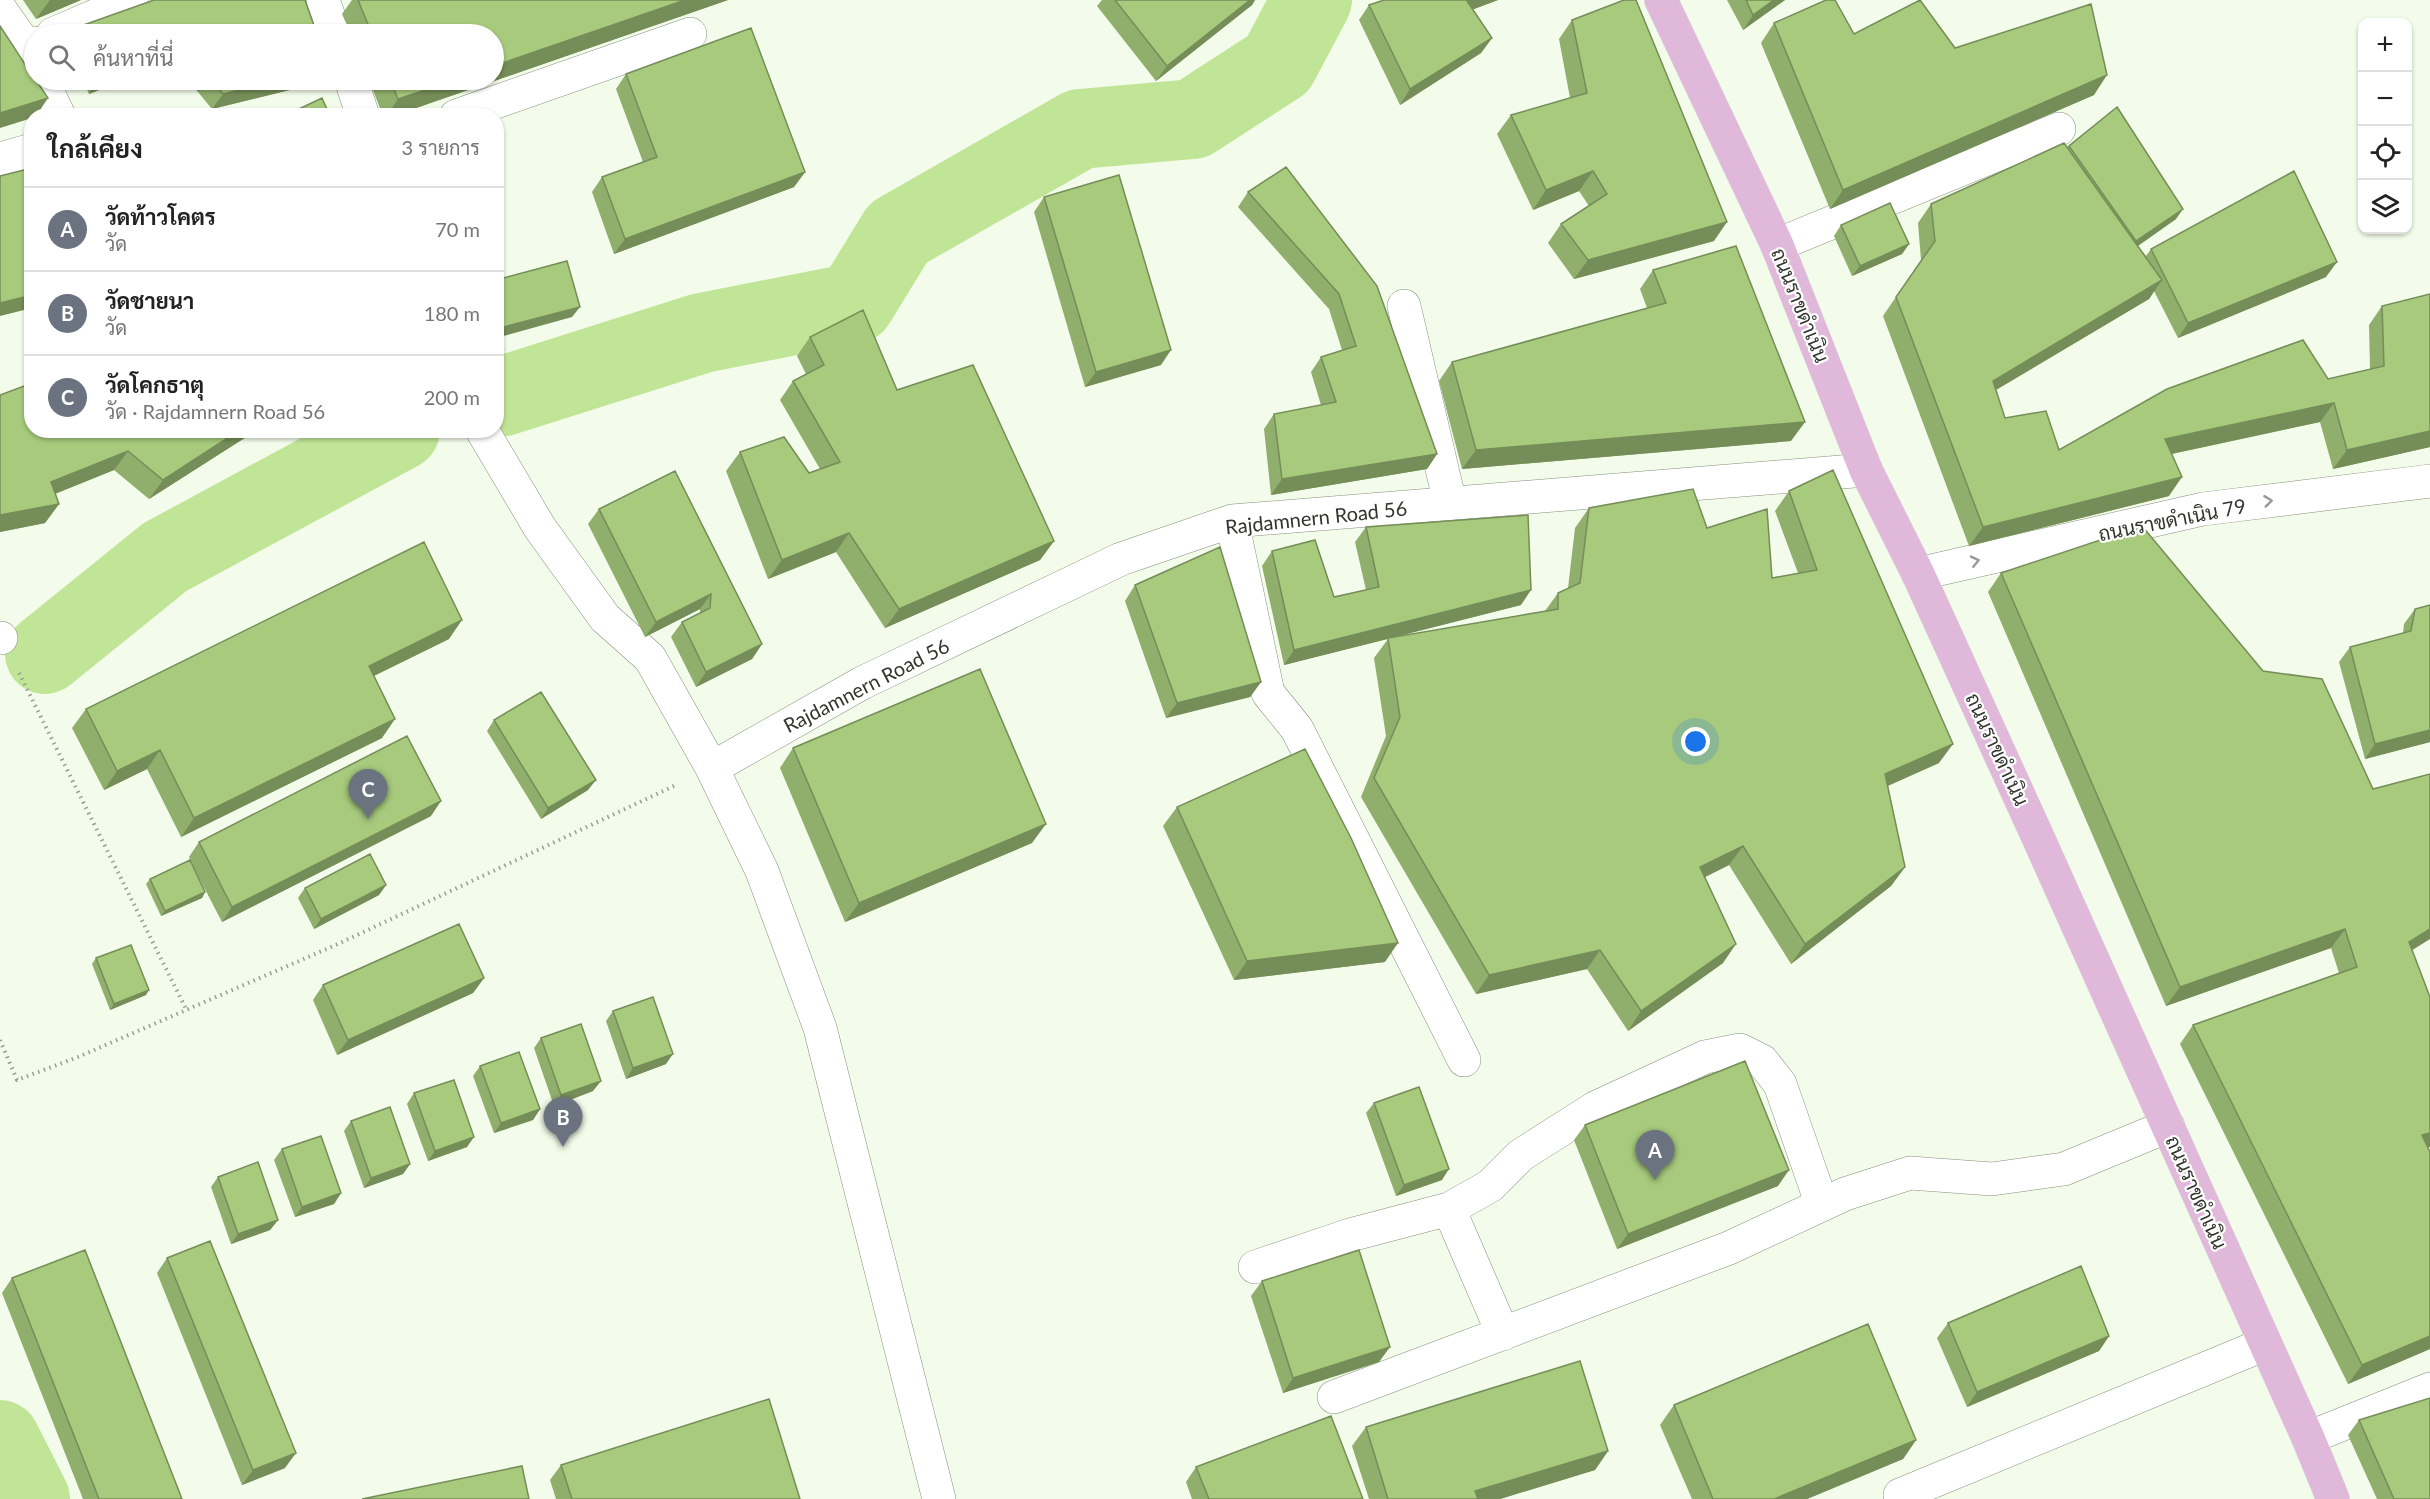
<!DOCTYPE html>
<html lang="th">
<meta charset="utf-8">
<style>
:root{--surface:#fff;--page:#f6f6f6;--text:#222;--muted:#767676;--line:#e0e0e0;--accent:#d93025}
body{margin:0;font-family:Lato,Sarabun,sans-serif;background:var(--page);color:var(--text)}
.controls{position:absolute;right:18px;top:18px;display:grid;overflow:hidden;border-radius:12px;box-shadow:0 2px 4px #0004}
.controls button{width:54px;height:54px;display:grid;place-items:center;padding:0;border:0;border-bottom:2px solid var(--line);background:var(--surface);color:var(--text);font:30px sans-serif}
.you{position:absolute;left:1696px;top:742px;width:21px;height:21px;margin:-15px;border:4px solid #fff;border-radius:50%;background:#1a73e8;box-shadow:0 0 0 9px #1a73e833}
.badge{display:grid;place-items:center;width:39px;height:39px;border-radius:50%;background:var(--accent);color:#fff;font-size:20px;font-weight:700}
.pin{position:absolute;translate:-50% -50px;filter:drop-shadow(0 2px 3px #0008)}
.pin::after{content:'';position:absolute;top:32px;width:21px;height:18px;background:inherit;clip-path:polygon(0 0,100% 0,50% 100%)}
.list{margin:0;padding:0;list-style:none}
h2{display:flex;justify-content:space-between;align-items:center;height:78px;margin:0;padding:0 24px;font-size:26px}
h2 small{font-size:20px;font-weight:400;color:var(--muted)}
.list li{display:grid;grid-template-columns:39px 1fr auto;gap:18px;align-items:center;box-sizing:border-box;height:84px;padding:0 24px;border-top:2px solid var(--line)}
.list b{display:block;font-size:22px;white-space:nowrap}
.list p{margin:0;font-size:20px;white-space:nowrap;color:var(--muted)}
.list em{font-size:20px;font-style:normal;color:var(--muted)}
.icon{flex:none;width:33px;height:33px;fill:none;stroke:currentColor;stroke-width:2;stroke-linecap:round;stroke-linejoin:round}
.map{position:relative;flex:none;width:2430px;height:1499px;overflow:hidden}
.search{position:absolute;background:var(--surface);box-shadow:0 2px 4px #0004;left:24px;top:24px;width:480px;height:66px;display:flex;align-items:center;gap:15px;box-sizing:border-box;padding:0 21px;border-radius:33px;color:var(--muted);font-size:22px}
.panel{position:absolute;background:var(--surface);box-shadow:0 2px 4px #0004;left:24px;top:108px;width:480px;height:330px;border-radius:24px}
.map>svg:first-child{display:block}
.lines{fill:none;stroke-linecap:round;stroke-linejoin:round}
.river{stroke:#c1e596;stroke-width:80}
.minor-casing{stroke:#878f7e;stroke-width:34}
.major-casing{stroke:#dedfde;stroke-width:34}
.path{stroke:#989f92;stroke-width:4;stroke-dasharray:1.5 4.5;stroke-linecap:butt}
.minor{stroke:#fff;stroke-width:33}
.major{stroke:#e0b9da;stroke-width:33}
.wall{fill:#90ae6c}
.shaded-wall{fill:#758d58}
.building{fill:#a7ca7d;stroke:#758d58;stroke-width:1.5}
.oneway{stroke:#989a96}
.labels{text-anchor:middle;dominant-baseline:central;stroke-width:4.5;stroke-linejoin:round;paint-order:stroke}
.street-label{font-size:20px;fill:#32362e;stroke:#fff}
</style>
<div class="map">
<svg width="2430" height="1499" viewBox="0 0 2430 1499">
<rect width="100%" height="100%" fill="#f3fcea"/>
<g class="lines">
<!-- river -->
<path class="river" d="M503,396L702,333L855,303L898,233L1080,129L1193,119L1278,64L1312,0
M45,654L165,557L400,430
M0,1440L30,1499"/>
<!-- minor casing -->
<g class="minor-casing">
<path id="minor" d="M323,0L335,34
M0,9L26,46L34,43
M53,34L132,0
M42,80L59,116
M351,80L363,116
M456,116L690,34
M0,159L32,150
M1777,245L2059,129
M1404,306L1450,503
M482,430L540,528L605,618L650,658L712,768L762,871L820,1028L939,1499
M1232,521L1268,693L1297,729L1464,1060
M1918,574L2203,509L2430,481
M0,638H1
M712,768L862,683L1121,559L1232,521L1866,470
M1449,1209L1503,1334
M1255,1267L1350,1235L1449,1209L1490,1186L1521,1155L1595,1108L1705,1057L1740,1050L1762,1061L1780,1084L1822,1205
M1334,1397L1729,1248L1845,1194L1910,1173L1992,1179L2064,1169L2168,1126
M2308,1438L2430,1389
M1900,1495L2265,1344"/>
</g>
<!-- major casing -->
<g class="major-casing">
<path id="major" d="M1661,0L1777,245L1866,470L1918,574L2036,833L2308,1438L2333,1499"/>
</g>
<!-- path -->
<path class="path" d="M19,673L186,1009
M0,1040L17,1080L78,1057L338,944L676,785"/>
<!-- minor -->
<use href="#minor" class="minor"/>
<!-- major -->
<use href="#major" class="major"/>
</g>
<!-- wall -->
<path class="wall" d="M23,0H81L36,19Z
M352,0H728L393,116H383L369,80H494V34H351L342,14Z
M1102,0H1255L1252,5L1156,81L1097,6Z
M1384,0H1498L1473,9L1492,38L1481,53L1400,105L1359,20L1369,5Z
M1727,0H1785L1743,30Z
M1572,20L1714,241L1574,279L1548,243L1561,224L1589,206L1579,191L1533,210L1497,134L1511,115L1570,98L1559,39Z
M1774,23L1955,48L2094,95L1830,209L1761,43Z
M78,27L317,34H73Z
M626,74L805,172L794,187L614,254L592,192L602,177L643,162L616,89Z
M83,80H124L89,94Z
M188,80H320L318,83L212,109Z
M2069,146L2176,219L2138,246L2146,256L2151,249L2326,277L2178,338L2154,291L2149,299L1996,390L2005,418L2059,450L2328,379L2370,369L2369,325L2382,306L2430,447L2333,469L2320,422L2172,454L2169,496L1969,546L1883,316L1921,260L1918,223L1931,204L2067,147Z
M1286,167L1437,454L1427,469L1271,495L1264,429L1274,414L1321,405L1311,372L1321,357L1342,350L1329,309L1238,207L1248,192Z
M1044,197L1161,365L1085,387L1034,212Z
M1841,225L1909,244L1902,254L1852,276L1834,236Z
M1653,270L1791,441L1462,469L1439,381L1452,362L1647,308L1640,289Z
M810,337L897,390L1054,541L1040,560L885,628L836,552L768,579L726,471L740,452L809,473L820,469L780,400L793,381L806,374L797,356Z
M0,395L32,430H257L149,499L114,470L55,494L59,504L45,523L0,532Z
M675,471L762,644L752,659L696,687L671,637L682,622L700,613V609L645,637L588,524L599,509Z
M1789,491L1939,763L1888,786L1905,867L1891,886L1791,964L1729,865L1705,877L1723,963L1628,1031L1587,969L1476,994L1361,797L1386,736L1374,658L1388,639L1284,665L1262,566L1272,551L1334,597L1366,590L1355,542L1366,527L1521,605L1391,638L1545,611L1558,593L1568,588L1575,528L1589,508L1707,528L1772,578L1798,573L1775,511Z
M2001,573L2412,951L2428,1148L2430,1152V1349L2348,1384L2180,1044L2193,1025L2339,973L2331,948L2166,1006L1988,592Z
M1135,585L1261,682L1250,697L1166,718L1125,601Z
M2430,605V742L2365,759L2339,662L2350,647L2403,633L2404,624L2415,609Z
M449,639L374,676L382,738L181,837L147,769L104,790L72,728L86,709Z
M494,720L588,790L541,819L487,731Z
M793,748L1032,843L845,922L780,768Z
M1177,807L1385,962L1234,980L1163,826Z
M431,816L222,922L195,870L205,892L202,898L161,916L146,884L150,879L190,860L189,857L199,842Z
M386,885L379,895L314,929L298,898L305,888Z
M96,958L146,995L110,1010L92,964Z
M484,978L473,993L337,1055L313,1000L323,985Z
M613,1011L666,1064L626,1079L606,1021Z
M541,1038L593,1091L554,1106L534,1048Z
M480,1066L540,1109L533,1120L494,1133L473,1076Z
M414,1093L467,1147L428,1161L407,1104Z
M1374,1103L1442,1180L1396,1196L1366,1113Z
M351,1121L410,1164L403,1174L364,1188L344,1131Z
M1585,1125L1778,1186L1617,1249L1574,1140Z
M282,1149L341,1193L334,1204L295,1217L274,1160Z
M218,1177L278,1220L270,1230L231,1244L211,1187Z
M167,1258L285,1468L242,1485L157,1273Z
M12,1278L182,1499H83L2,1293Z
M1262,1281L1379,1362L1283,1393L1251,1296Z
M1948,1323L2109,1336L2099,1351L1967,1407L1937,1338Z
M1674,1405L1916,1440L1903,1459L1807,1499H1692L1660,1425Z
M2359,1420L2430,1499H2377L2348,1435Z
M1366,1427L1608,1451L1595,1470L1500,1499H1369L1352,1446Z
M561,1465L800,1499H556L550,1480Z
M1196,1467L1363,1499H1192L1186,1482Z"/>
<!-- shaded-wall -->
<path class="shaded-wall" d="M50,0H81L36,19Z
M685,0H728L393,116H387L398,99L455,80H494V66Z
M1250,0H1255L1252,5L1156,81L1167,66Z
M1468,0H1498L1456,16L1467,1Z
M1774,0H1785L1743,30L1753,15Z
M1492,38L1481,53L1400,105L1410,89Z
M2107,75L2094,95L1830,209L1843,190Z
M99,80H124L89,94Z
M280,80H320L318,83L212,109L223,94Z
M48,98L36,116H32V118L0,128V113Z
M1593,171L1579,191L1533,210L1546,190Z
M805,172L794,187L614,254L625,239Z
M2183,209L2176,219L2129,252L2136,241Z
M1727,222L1714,241L1574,279L1588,260Z
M1909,244L1902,254L1852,276L1860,266Z
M2337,262L2326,277L2178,338L2188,323Z
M2162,280L2149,299L1979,400L1993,381Z
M32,295V308L0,316V303Z
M580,307L572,317L496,338V329Z
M1171,350L1161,365L1085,387L1096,372Z
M2334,403L2320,422L2152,458L2165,439Z
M1805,422L1791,441L1462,469L1476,450Z
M240,430H257L149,499L163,480Z
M2430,431V447L2333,469L2347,450Z
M128,451L114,470L37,501L51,482Z
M1437,454L1427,469L1271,495L1282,479Z
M2182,477L2169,496L1969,546L1983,527Z
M59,504L45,523L0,532V515Z
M849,533L836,552L768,579L782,560Z
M1054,541L1040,560L885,628L899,609Z
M1531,590L1521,605L1284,665L1294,650Z
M711,594L700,609L645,637L656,622Z
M462,620L449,639L355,685L369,666Z
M762,644L752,659L696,687L706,672Z
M1261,682L1250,697L1166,718L1177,703Z
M395,719L382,738L181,837L194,818Z
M2430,730V742L2365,759L2375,744Z
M1953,744L1939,763L1871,793L1885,774Z
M160,750L147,769L104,790L117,771Z
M596,780L588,790L541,819L548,808Z
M441,801L431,816L222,922L232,907Z
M1046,824L1032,843L845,922L859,903Z
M1743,846L1729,865L1687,886L1700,867Z
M1905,867L1891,886L1791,964L1805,944Z
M386,885L379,895L314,929L321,919Z
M205,892L202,898L161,916L165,911Z
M2345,929L2331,948L2166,1006L2180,987Z
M2430,929V939L2395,961L2409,942Z
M1398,943L1385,962L1234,980L1247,961Z
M1736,944L1723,963L1628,1031L1641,1011Z
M1600,950L1587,969L1476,994L1489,975Z
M484,978L473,993L337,1055L348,1040Z
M149,990L146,995L110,1010L114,1004Z
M673,1054L666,1064L626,1079L633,1068Z
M601,1081L593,1091L554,1106L561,1095Z
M540,1109L533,1120L494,1133L501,1123Z
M2430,1133V1147L2409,1154L2422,1135Z
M474,1137L467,1147L428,1161L435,1151Z
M410,1164L403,1174L364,1188L371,1178Z
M1449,1169L1442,1180L1396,1196L1404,1185Z
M1789,1170L1778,1186L1617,1249L1628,1234Z
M341,1193L334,1204L295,1217L302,1207Z
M278,1220L270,1230L231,1244L238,1234Z
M2109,1336L2099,1351L1967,1407L1977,1392Z
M2430,1336V1349L2348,1384L2362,1365Z
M1390,1347L1379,1362L1283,1393L1293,1378Z
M1916,1440L1903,1459L1807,1499H1774Z
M1608,1451L1595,1470L1500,1499H1470L1475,1491Z
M296,1453L285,1468L242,1485L253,1470Z"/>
<!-- building -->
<path class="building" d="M154,0H305L317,34H81L78,27Z
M358,0H685L494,66V34H372Z
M1115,0H1250L1167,66Z
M1384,0H1468L1467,1L1492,38L1410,89L1369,5Z
M1624,0H1636L1727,222L1588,260L1561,224L1607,194L1593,171L1546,190L1511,115L1587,93L1572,20Z
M1746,0H1774L1753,15Z
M1826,0H1835L1854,34L1920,0L1955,48L2091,4L2107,75L1843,190L1774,23Z
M0,26L34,78V80H36L48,98L0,113Z
M751,28L805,172L625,239L602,177L657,157L626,74Z
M211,80H280L223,94Z
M390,80H455L398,99Z
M322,98L330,116H284Z
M2117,107L2183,209L2136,241L2069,146Z
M2064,143L2162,280L1993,381L2005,418L2046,411L2059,450L2167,389L2303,340L2328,379L2384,366L2382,306L2430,294V431L2347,450L2334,403L2165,439L2182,477L1983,527L1896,297L1935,241L1931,204Z
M1286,167L1377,286L1437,454L1282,479L1274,414L1336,402L1321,357L1356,346L1339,294L1248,192Z
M32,168V295L0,303V176Z
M2294,171L2337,262L2188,323L2151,249Z
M1119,175L1171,350L1096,372L1044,197Z
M1890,203L1909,244L1860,266L1841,225Z
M1736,246L1805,422L1476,450L1452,362L1666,303L1653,270Z
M567,261L580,307L496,329V280Z
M863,310L897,390L973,365L1054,541L899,609L849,533L782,560L740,452L784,437L809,473L840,462L793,381L824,365L810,337Z
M32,383V430H240L163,480L128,451L51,482L59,504L0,515V395Z
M1833,470L1953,744L1885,774L1905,867L1805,944L1743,846L1700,867L1736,944L1641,1011L1600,950L1489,975L1374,778L1400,717L1388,638L1558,609V593L1580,583L1589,508L1693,489L1707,528L1767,509L1772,578L1817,570L1789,491Z
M675,471L762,644L706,672L682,622L710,608L711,594L656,622L599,509Z
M1528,515L1531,590L1294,650L1272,551L1315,540L1334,597L1379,587L1366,527Z
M2142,526L2263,671L2322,679L2373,789L2430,774V929L2409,942L2430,997V1133L2422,1135L2430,1152V1336L2362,1365L2193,1025L2357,967L2345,929L2180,987L2001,573Z
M424,542L462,620L369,666L395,719L194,818L160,750L117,771L86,709Z
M1220,547L1261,682L1177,703L1135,585Z
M2430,605V730L2375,744L2350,647L2411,631L2415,609Z
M980,669L1046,824L859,903L793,748Z
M541,692L596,780L548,808L494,720Z
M407,736L441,801L232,907L199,842Z
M1305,749L1351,838L1398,943L1247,961L1177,807Z
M370,854L386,885L321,919L305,888Z
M190,860L205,892L165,911L150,879Z
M459,924L484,978L348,1040L323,985Z
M131,945L149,990L114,1004L96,958Z
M653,997L673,1054L633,1068L613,1011Z
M581,1024L601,1081L561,1095L541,1038Z
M519,1052L540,1109L501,1123L480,1066Z
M1745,1061L1789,1170L1628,1234L1585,1125Z
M454,1080L474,1137L435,1151L414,1093Z
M1419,1087L1449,1169L1404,1185L1374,1103Z
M390,1107L410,1164L371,1178L351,1121Z
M321,1136L341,1193L302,1207L282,1149Z
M258,1162L278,1220L238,1234L218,1177Z
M210,1241L296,1453L253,1470L167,1258Z
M85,1250L182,1499H99L12,1278Z
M1359,1250L1390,1347L1293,1378L1262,1281Z
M2081,1266L2109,1336L1977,1392L1948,1323Z
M1868,1324L1916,1440L1774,1499H1713L1674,1405Z
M1580,1361L1608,1451L1475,1491L1478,1499H1388L1366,1427Z
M2430,1398V1499H2394L2359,1420Z
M769,1399L800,1499H572L561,1465Z
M1331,1416L1363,1499H1209L1196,1467Z
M522,1466L529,1499H362Z"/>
<!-- one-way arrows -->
<defs><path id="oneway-chevron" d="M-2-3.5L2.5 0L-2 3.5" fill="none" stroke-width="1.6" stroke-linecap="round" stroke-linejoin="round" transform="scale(1.5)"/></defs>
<g class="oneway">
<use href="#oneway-chevron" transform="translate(2268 501) rotate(-7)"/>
<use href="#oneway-chevron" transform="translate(1975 561) rotate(-13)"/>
</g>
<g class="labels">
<!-- street labels -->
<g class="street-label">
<text transform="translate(1801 305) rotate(68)">ถนนราขดำเนิน</text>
<text transform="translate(1316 517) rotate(-6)">Rajdamnern Road 56</text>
<text transform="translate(2172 519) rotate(-11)">ถนนราขดำเนิน 79</text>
<text transform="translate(866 685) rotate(-27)">Rajdamnern Road 56</text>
<text transform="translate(1998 749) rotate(65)">ถนนราขดำเนิน</text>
<text transform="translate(2197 1192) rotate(66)">ถนนราขดำเนิน</text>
</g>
</g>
</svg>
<div class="controls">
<button>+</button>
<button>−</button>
<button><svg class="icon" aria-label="locate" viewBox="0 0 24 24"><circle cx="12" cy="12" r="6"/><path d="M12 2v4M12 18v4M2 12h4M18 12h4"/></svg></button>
<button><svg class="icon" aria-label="layers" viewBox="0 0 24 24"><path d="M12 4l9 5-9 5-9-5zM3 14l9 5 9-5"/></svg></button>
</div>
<div class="you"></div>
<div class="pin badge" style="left:1655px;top:1180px;background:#6b7280">A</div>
<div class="pin badge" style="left:563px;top:1147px;background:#6b7280">B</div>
<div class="pin badge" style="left:368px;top:819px;background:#6b7280">C</div>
<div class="search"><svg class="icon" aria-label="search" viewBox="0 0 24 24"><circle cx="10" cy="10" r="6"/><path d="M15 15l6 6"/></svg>ค้นหาที่นี่</div>
<section class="panel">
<h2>ใกล้เคียง<small>3 รายการ</small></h2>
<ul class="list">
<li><span class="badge" style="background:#6b7280">A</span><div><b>วัดท้าวโคตร</b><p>วัด</p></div><em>70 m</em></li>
<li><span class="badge" style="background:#6b7280">B</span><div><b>วัดชายนา</b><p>วัด</p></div><em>180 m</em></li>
<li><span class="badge" style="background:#6b7280">C</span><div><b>วัดโคกธาตุ</b><p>วัด · Rajdamnern Road 56</p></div><em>200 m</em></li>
</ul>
</section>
</div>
